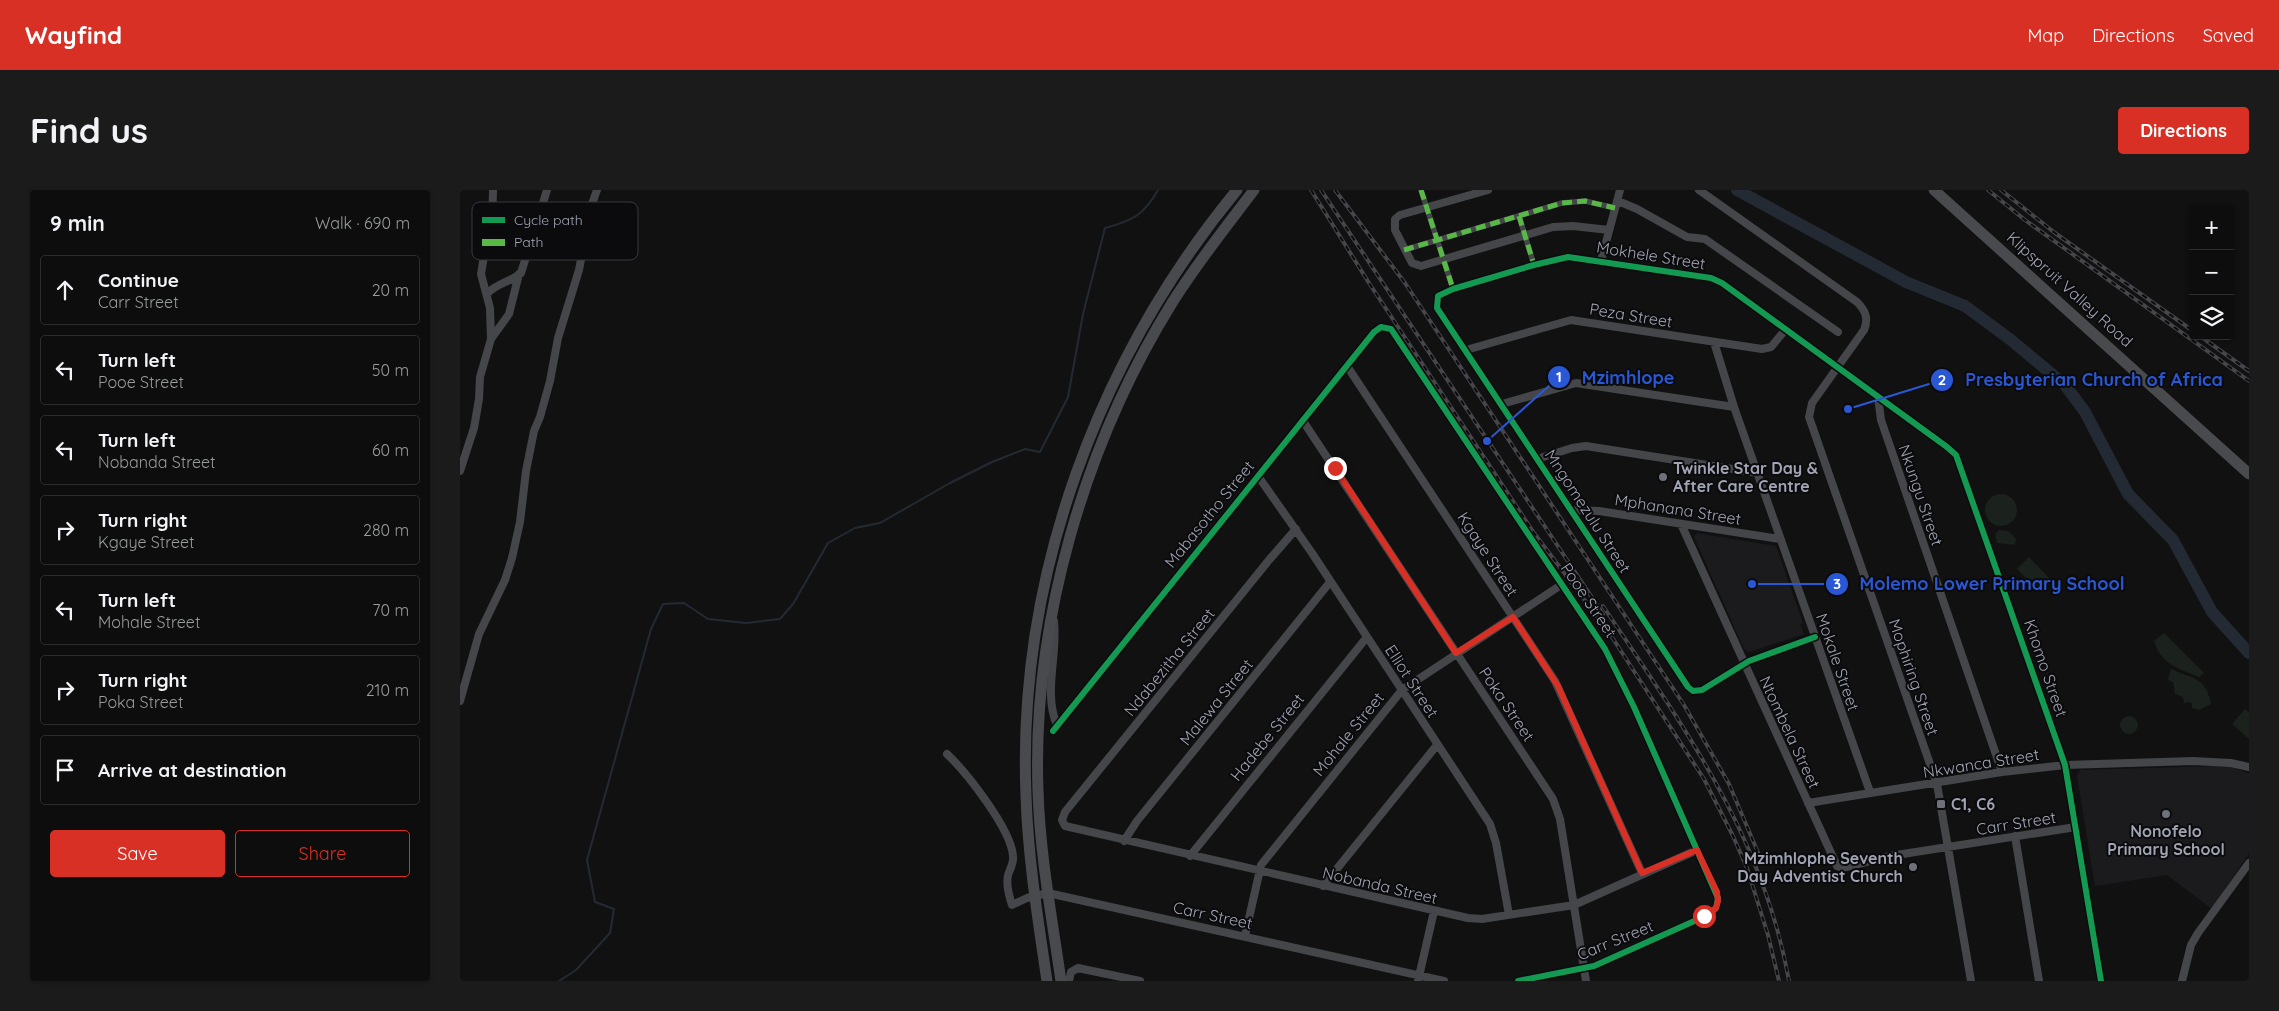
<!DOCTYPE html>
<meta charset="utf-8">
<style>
:root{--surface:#0d0d0d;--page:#1b1b1b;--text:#f1f3f6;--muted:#9a9c9d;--line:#2d2d2e;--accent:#d93025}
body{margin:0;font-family:Quicksand,sans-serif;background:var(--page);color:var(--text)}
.controls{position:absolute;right:15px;top:15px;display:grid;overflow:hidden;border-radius:5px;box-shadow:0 1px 4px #0004}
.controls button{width:45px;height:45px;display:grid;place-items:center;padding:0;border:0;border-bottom:1px solid var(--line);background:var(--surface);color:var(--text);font:25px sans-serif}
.stop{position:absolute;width:15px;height:15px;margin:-11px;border:4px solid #d93025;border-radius:50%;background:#fff}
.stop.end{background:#d93025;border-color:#fff;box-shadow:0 1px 5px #0008}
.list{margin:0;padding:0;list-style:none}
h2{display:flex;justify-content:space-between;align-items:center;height:65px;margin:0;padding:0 20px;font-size:21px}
h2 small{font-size:16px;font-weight:400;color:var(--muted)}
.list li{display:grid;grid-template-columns:32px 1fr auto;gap:15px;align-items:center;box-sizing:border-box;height:70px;margin:0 10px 10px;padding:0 10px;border:1px solid var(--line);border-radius:5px}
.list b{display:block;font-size:19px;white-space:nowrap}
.list p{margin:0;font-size:16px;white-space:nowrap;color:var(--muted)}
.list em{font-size:16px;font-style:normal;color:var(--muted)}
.actions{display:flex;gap:10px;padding:15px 20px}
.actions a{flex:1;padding:11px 0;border:1px solid var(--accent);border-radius:5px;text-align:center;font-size:18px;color:var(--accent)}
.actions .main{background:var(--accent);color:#fff}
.icon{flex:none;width:28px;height:28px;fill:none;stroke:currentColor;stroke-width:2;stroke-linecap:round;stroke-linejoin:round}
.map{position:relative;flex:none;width:1789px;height:791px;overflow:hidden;border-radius:5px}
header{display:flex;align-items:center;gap:30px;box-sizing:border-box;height:70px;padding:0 25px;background:var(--accent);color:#fff}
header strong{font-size:24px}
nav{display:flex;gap:28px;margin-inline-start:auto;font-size:18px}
.intro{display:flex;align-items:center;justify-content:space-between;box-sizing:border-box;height:120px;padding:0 30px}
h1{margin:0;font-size:35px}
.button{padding:12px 22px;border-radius:5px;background:var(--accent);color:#fff;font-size:18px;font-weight:700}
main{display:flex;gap:30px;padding:0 30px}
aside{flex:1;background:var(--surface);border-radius:5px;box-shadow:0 1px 4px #0004}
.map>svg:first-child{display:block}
.built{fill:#1b1b1d}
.green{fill:#1b211c}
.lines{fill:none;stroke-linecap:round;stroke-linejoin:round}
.stream{stroke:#242a33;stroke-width:2}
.river{stroke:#242a33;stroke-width:12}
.pedestrian{stroke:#45464a;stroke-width:5.5}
.minor{stroke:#45464a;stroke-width:8}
.secondary{stroke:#494a4e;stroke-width:11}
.rail-casing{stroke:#46464a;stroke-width:4}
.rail{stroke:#0b0b0d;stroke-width:2;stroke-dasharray:5.5;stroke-linecap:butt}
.quiet{stroke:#58b947;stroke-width:5;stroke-dasharray:10 5;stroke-linecap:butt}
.cycleway-casing{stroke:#0b0b0d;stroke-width:9}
.cycleway{stroke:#139951;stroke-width:6}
.route{stroke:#d93025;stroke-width:6}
.poi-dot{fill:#6f717a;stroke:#0b0b0d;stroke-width:2}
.labels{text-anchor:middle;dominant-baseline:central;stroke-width:4;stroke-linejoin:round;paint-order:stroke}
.street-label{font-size:16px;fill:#a1a4b3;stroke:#0b0b0d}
.poi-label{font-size:16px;font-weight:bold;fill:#a1a4b3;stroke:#0b0b0d;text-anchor:start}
.key{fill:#0b0b0d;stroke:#38393f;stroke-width:1}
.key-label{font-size:14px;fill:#a1a4b3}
.leader{fill:none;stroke:#2a57d4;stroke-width:2}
.callout-dot{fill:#2a57d4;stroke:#0b0b0d;stroke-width:2}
.mark-label{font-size:15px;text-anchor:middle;font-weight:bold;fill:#fff}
.callout-label{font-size:18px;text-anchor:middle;font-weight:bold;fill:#2a57d4;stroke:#0b0b0d;stroke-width:4;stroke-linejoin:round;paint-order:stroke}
</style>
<header>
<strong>Wayfind</strong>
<nav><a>Map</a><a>Directions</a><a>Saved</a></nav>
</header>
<div class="intro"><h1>Find us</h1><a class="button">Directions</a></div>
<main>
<aside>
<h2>9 min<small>Walk · 690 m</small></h2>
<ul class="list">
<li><svg class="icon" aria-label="ahead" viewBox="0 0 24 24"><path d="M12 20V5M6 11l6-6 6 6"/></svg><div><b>Continue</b><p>Carr Street</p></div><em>20 m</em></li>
<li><svg class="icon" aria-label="left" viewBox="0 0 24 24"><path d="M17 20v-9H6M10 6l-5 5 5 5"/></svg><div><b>Turn left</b><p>Pooe Street</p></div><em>50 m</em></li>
<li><svg class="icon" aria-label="left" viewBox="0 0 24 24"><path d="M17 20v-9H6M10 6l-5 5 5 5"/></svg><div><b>Turn left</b><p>Nobanda Street</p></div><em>60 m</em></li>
<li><svg class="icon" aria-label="right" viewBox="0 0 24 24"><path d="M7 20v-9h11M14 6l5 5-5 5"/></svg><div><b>Turn right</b><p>Kgaye Street</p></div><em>280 m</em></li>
<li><svg class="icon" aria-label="left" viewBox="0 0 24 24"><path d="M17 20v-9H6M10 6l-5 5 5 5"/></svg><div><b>Turn left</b><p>Mohale Street</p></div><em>70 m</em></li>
<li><svg class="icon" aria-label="right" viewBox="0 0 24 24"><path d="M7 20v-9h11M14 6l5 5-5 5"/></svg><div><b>Turn right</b><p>Poka Street</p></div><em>210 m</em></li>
<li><svg class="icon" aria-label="arrive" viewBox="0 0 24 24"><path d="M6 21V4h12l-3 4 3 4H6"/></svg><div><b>Arrive at destination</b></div></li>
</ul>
<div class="actions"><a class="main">Save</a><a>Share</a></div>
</aside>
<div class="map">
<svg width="1789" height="791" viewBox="0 0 1789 791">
<rect width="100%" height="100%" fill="#111"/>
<!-- built -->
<path class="built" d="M1237,343L1316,356L1343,433L1340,434L1344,444L1289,462L1284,459L1234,347Z
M1762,576L1772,577L1789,584V663L1752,719L1707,685L1635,696L1617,586L1620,580Z"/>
<!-- green -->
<path class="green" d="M1525 320a16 16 0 1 1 32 0a16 16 0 1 1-32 0Z
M1539,340L1548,341L1556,349L1555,355L1537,353L1535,344Z
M1569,367L1592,391L1580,402L1557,379Z
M1704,443L1744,483L1739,487C1720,479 1700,474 1694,451Z
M1711,479C1733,489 1746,487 1751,514L1739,520L1732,518L1731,512L1724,513L1723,507L1715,504L1713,492L1708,490Z
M1785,519L1789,523V549L1772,534Z
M1660 535a9 9 0 1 1 18 0a9 9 0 1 1-18 0Z"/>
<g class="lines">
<!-- stream -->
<path class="stream" d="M99,791L116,780L150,743L154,719L135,712L127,670L191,439L203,414L224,413L248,429L286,433L320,429L333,414L368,353L395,338L420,333L490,293L532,272L565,259L580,262L608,207L623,124L645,38C672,31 684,25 698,0"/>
<!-- river -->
<path class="river" d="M1277,0L1446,92L1505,116L1551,150L1605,195L1625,222L1668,304L1713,350L1752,422L1789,463"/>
<!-- pedestrian -->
<path class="pedestrian" d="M961,0L993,99
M1059,26L1074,75
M944,60L1102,13L1125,11L1155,18"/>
<!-- minor -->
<path class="minor" d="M1028,0L940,25L935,29V40L952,73L961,76L1093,37L1113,36L1149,40
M1239,0L1397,112C1405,120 1409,128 1404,140L1352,213L1349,227L1477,594L1511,791
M1158,11L1177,19L1227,47L1245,49L1378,142
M1141,71L1160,0
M27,104C36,93 51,92 61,83L87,0
M31,149L49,124L59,84
M1254,152L1274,217L1410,602
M1006,160L1111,130L1302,159L1311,157L1326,139
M887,176L1095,491L1182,683
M1418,207L1421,230L1542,582
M1042,214L1116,193L1274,217
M843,231L1093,609L1100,629L1126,791
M1077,269L1112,258L1126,256L1298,283
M0,281L14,238L19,209L20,187L31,149L30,118L21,84L25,60L32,39L33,0
M798,286L852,363L1030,634L1036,653L1049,725
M1111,320L1139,321L1320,349
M1221,334L1377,676L1382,678L1430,666L1616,637
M836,339L809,370L605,622L602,630L605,636L1008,728L1022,729L1114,715L1237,660
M594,431C598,465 583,503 597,535
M1355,447L1289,471L1242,500L1233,501L1228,497L977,118L978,106L993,99L1074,75L1108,67L1251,88L1262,93L1487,257L1496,265L1605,575L1641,791
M0,511L19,444L45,390L52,368L60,332L66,281L74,241L80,227L90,191L98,148L119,80L131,17L137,0
M593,541L914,142L921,137L931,139L1145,459L1174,517L1258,708L1256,718L1250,724L1134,776L1058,791
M487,564C507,583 551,639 553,666C554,673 550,679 548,685C546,695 549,705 552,715L567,708L588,703L984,791
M1348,613L1542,582L1605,575L1733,571L1771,573L1789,577
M1555,646L1579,791
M664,651L677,631L870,392
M730,666L907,447
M863,696L977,555
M785,746L801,675L942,500L1101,395
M609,791L611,782L618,778L680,791
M958,791L974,721
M1722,791L1731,755L1738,743L1789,673"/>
<!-- secondary -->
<path class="secondary" d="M1474,0L1789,284
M587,791C578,730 568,668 566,606C557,386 638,169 777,0
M601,791C592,728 580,665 578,601C572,434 624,255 712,113C737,73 766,37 794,0"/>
<!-- rail casing -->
<g class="rail-casing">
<path id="rail" d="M851,0L909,93L1074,343L1148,441L1244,589L1273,646L1287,678L1308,745L1319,791
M861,0L1143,424
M875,0L945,93L1224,515L1269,594L1302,672
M1528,0L1565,30L1789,191
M1541,0L1595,43L1733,141
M1740,146L1789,181
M1143,416C1223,536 1303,645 1329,791"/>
</g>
<!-- rail -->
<use href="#rail" class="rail"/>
<!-- quiet -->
<path class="quiet" d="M961,0L993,99
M1059,26L1074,75
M944,60L1102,13L1125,11L1155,18"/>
<!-- cycleway casing -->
<g class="cycleway-casing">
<path id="cycleway" d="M1355,447L1289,471L1242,500L1233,501L1228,497L977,118L978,106L993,99L1074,75L1108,67L1251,88L1262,93L1487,257L1496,265L1605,575L1641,791
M593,541L914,142L921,137L931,139L1145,459L1174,517L1258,708L1256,718L1250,724L1134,776L1058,791"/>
</g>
<!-- cycleway -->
<use href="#cycleway" class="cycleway"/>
</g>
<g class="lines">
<!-- route -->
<path class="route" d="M875,278L996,463L1053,427L1098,496L1182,683L1237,660L1257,702L1258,711L1256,718L1244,726"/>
</g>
<!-- markers -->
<g class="poi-dot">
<circle cx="1203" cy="287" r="5"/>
<rect x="1476" y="609" width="10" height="10" rx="2.5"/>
<circle cx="1706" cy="624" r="5"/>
<circle cx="1453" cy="677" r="5"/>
</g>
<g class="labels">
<!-- street labels -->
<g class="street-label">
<text transform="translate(1191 65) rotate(9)">Mokhele Street</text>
<text transform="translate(1610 99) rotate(42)">Klipspruit Valley Road</text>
<text transform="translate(1171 125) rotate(9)">Peza Street</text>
<text transform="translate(1461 305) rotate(71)">Nkungu Street</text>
<text transform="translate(1218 319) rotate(9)">Mphanana Street</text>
<text transform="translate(1128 321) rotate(57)">Mngomezulu Street</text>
<text transform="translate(749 324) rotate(-51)">Mabasotho Street</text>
<text transform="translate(1028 364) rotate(57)">Kgaye Street</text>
<text transform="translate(1129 410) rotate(56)">Pooe Street</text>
<text transform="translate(709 472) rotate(-51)">Ndabezitha Street</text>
<text transform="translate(1378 472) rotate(71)">Mokale Street</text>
<text transform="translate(1586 478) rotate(71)">Khomo Street</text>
<text transform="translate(1454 487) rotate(71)">Mophiring Street</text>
<text transform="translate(952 491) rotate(57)">Elliot Street</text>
<text transform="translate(756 512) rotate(-51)">Malewa Street</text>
<text transform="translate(1047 514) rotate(56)">Poka Street</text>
<text transform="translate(1330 542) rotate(65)">Ntombela Street</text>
<text transform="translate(888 544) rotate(-51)">Mohale Street</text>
<text transform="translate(807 547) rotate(-51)">Hadebe Street</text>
<text transform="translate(1521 573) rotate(-9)">Nkwanca Street</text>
<text transform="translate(1556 633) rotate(-9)">Carr Street</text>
<text transform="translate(920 695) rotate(13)">Nobanda Street</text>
<text transform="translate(753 725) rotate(12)">Carr Street</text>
<text transform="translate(1155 750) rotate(-22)">Carr Street</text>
</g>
<!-- poi labels -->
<g class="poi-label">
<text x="1213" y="278">Twinkle Star Day &amp;<tspan x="1213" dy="18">After Care Centre</tspan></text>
<text x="1491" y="614">C1, C6</text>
<text x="1706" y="641" text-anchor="middle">Nonofelo<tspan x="1706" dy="18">Primary School</tspan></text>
<text x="1443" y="668" text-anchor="end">Mzimhlophe Seventh<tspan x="1443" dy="18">Day Adventist Church</tspan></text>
</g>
</g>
<!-- legend -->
<rect x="12" y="12" width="166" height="58" rx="8" class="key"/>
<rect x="22" y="27" width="23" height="6" fill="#139951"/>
<rect x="22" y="49" width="23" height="7" fill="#58b947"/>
<g class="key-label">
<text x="54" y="35">Cycle path</text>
<text x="54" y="57">Path</text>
</g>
<!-- callouts -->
<path class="leader" d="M1027 251L1099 187M1388 219L1482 190M1292 394L1377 394"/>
<g class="callout-dot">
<circle cx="1027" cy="251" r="5"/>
<circle cx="1388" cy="219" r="5"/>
<circle cx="1292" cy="394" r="5"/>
<circle cx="1099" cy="187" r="12"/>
<circle cx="1482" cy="190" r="12"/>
<circle cx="1377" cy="394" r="12"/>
</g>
<g class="mark-label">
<text x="1099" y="192">1</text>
<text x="1482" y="195">2</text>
<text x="1377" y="399">3</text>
</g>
<g class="callout-label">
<text x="1168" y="194">Mzimhlope</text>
<text x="1634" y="196">Presbyterian Church of Africa</text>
<text x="1532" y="400">Molemo Lower Primary School</text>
</g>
</svg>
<div class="controls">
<button>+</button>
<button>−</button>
<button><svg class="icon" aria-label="layers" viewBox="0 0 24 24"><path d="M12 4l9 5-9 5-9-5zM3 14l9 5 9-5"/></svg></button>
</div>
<div class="stop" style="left:1244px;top:726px"></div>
<div class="stop end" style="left:875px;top:278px"></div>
</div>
</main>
